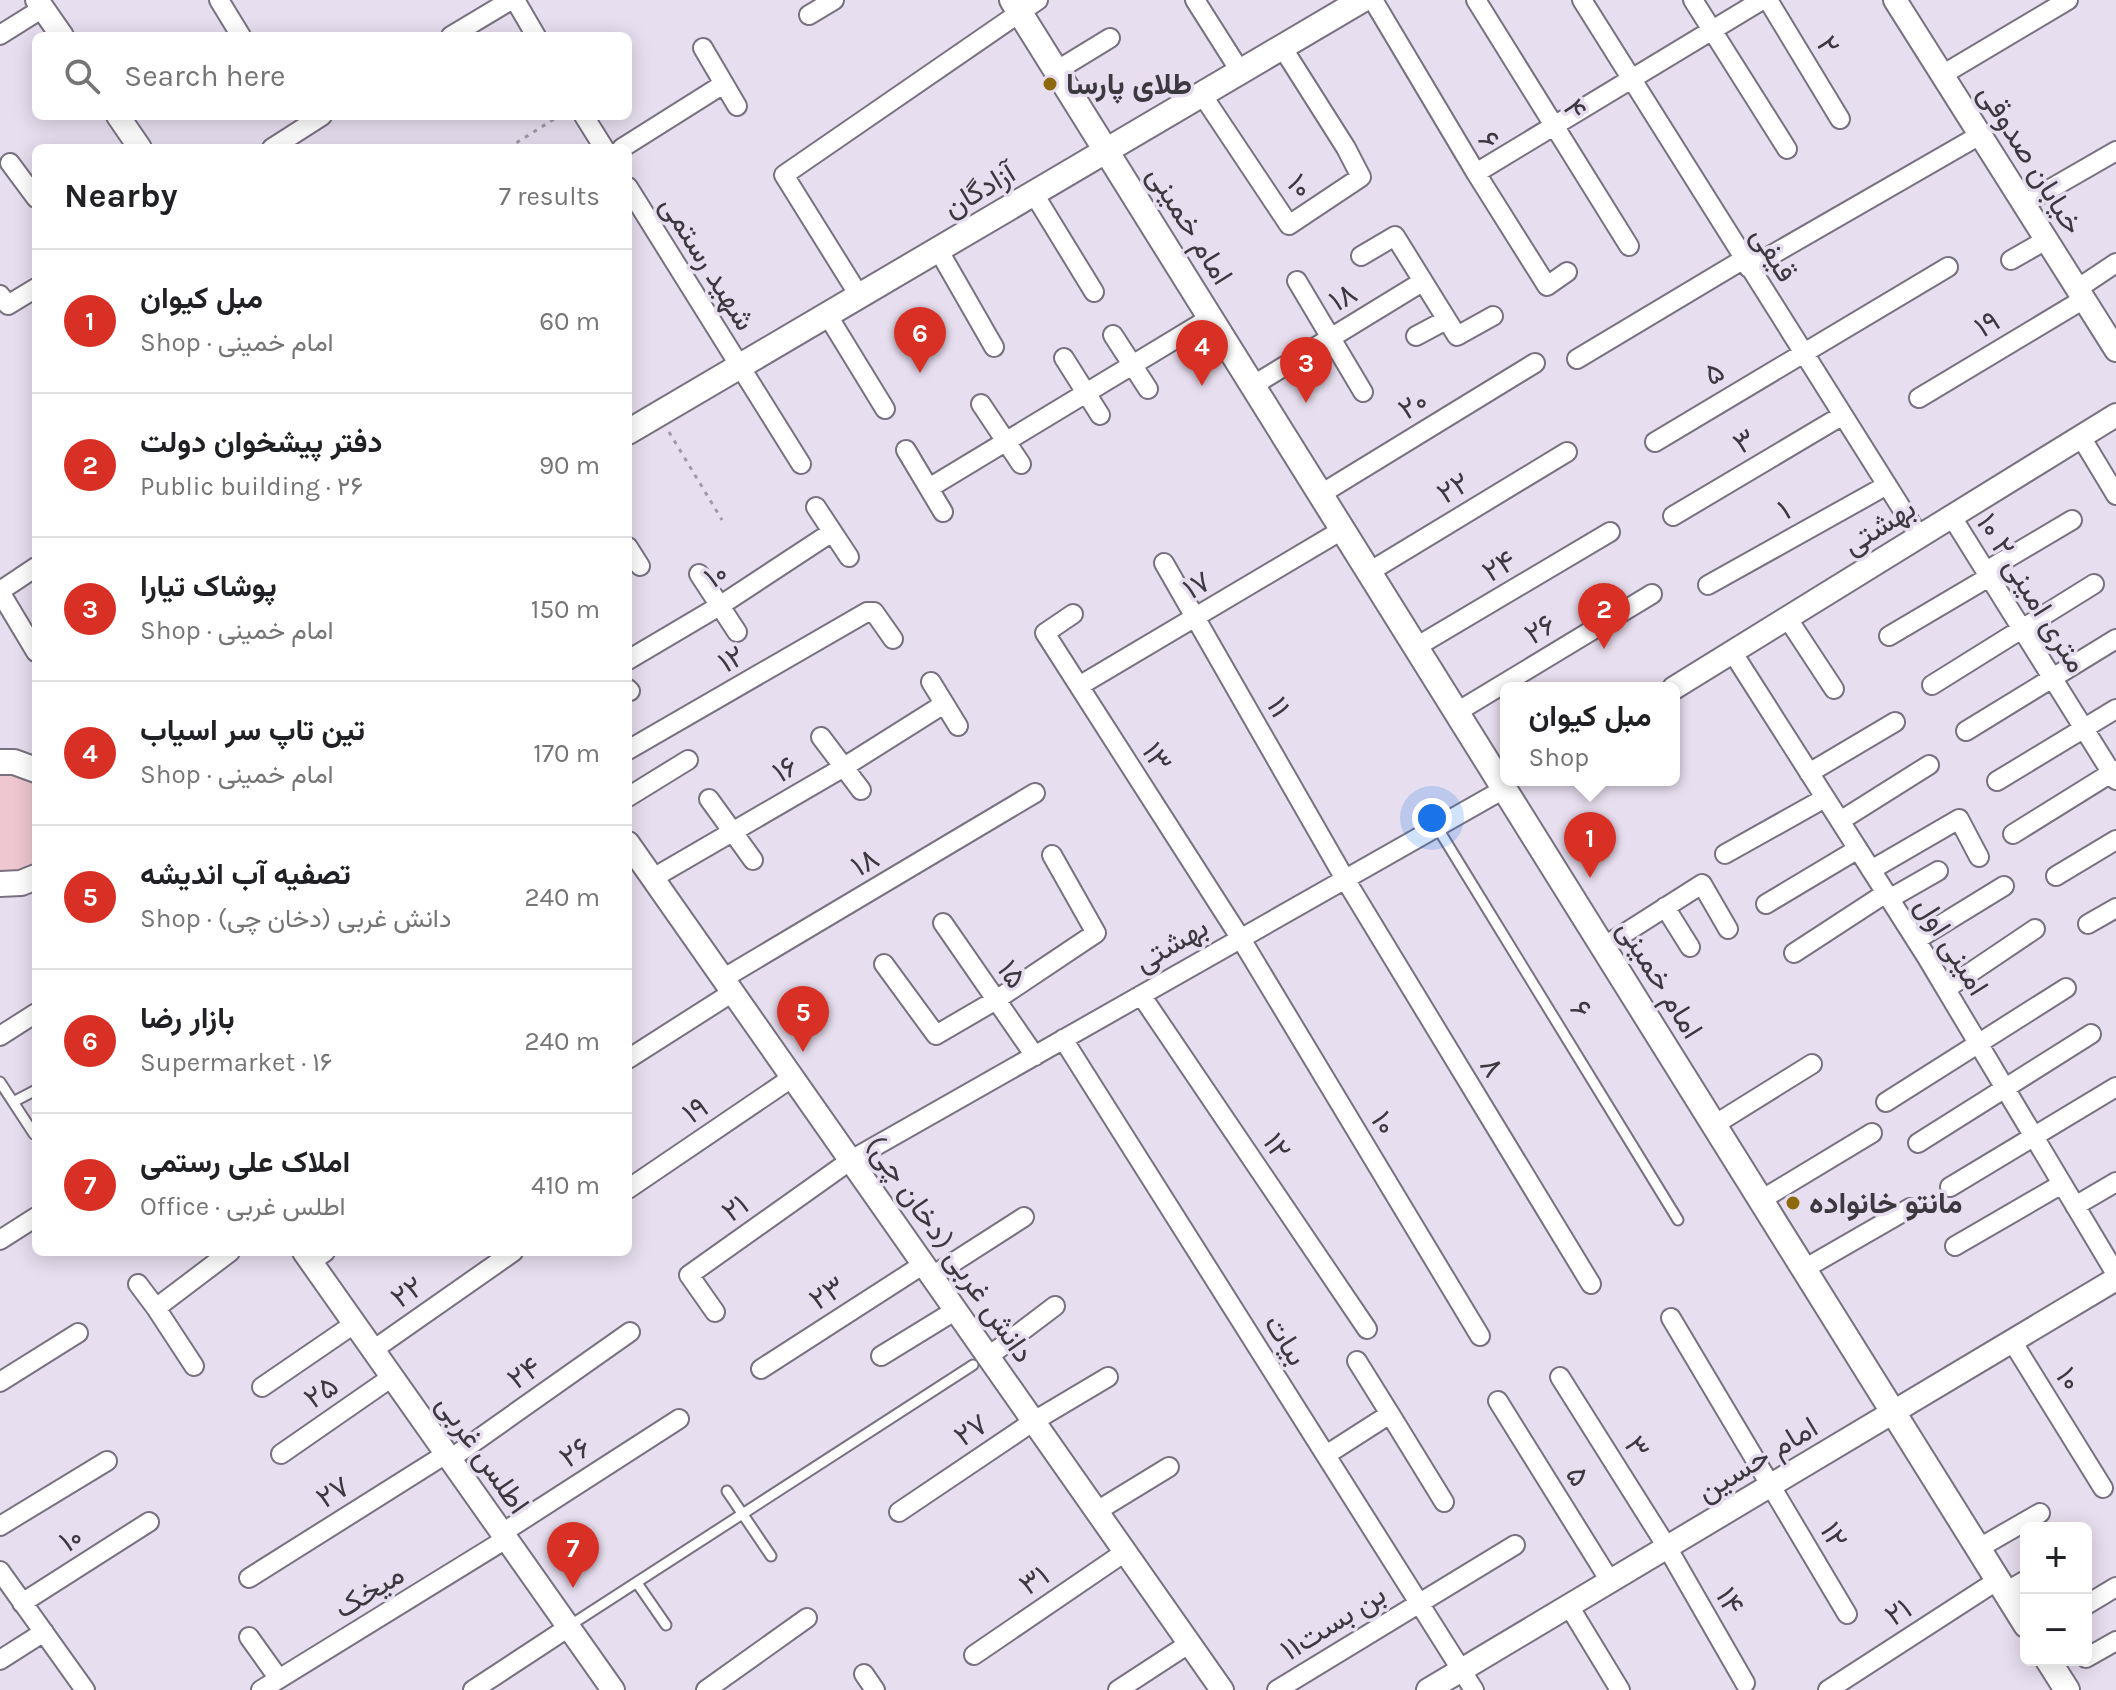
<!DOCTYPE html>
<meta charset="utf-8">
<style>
:root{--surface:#fff;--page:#f2f2f2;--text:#202124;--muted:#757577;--line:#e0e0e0;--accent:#d93025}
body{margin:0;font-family:Karla,Vazirmatn,sans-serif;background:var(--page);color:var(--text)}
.controls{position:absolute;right:24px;bottom:24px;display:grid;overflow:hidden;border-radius:12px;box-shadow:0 4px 20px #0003}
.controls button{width:72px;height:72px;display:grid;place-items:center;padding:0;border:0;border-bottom:2px solid var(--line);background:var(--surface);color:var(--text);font:40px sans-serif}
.you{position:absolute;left:1432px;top:818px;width:28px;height:28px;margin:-20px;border:6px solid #fff;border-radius:50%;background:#1a73e8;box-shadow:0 0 0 12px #1a73e833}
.badge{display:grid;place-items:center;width:52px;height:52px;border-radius:50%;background:var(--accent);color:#fff;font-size:26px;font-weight:700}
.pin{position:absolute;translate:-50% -66px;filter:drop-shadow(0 2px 4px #0008)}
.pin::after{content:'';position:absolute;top:42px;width:28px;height:24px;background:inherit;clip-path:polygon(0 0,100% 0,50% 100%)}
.popup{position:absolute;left:1500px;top:682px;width:180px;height:104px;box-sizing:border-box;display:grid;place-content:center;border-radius:12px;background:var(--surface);filter:drop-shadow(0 2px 6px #0005);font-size:26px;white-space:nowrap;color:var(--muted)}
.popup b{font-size:30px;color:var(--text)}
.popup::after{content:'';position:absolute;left:50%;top:100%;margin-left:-16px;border:16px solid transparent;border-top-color:var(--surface)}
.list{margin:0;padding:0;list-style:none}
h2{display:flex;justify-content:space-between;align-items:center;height:104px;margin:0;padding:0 32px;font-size:34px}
h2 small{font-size:26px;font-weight:400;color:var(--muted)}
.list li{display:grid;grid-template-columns:52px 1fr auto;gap:24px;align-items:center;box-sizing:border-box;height:144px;padding:0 32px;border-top:2px solid var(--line)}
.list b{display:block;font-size:30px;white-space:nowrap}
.list p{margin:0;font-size:26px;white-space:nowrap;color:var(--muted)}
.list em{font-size:26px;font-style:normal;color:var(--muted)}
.icon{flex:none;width:44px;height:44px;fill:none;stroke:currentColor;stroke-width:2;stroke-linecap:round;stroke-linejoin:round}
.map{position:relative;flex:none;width:2116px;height:1690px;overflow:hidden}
.search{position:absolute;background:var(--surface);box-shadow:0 4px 20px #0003;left:32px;top:32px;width:600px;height:88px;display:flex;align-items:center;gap:20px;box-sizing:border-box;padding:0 28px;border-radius:12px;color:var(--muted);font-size:30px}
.panel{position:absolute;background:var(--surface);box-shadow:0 4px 20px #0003;left:32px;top:144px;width:600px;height:1112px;border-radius:12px}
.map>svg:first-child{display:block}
.green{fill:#eec7d0}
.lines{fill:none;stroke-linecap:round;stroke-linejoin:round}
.service-casing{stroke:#787180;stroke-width:13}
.minor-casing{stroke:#787180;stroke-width:22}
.tertiary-casing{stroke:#787180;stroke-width:26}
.secondary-casing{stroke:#787180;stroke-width:28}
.path{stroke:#a19aa7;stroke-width:3;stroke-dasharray:4 6;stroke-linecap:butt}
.service{stroke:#fff;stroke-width:9}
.minor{stroke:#fff;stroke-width:18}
.tertiary{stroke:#fff;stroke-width:22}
.secondary{stroke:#fff;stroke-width:24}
.poi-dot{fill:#8e690c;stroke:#e7deef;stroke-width:3}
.labels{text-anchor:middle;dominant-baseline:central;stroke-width:7;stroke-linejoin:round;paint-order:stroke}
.street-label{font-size:30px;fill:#3c383f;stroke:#e7deef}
.poi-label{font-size:30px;font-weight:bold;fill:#3c383f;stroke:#e7deef;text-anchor:start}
</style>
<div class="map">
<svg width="2116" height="1690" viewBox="0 0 2116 1690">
<rect width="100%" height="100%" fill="#e7deef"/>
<!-- green -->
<path class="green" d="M0,772L24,775L36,783V864L14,874L0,875Z"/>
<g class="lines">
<!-- service casing -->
<g class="service-casing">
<path id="service" d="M1437,827L1678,1220
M0,1082L34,1134L36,1133
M13,1102L36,1090
M727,1491L771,1556
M637,1583L666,1625
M569,1626L973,1365"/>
</g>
<!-- minor casing -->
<g class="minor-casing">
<path id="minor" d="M219,0L241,36
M515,0L536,36
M1195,0L1240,71
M1373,0L1476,173L1547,286L1567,272
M1476,0L1629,246
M1582,0L1919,536
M1693,0L1787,149
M1768,0L1840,119
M809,15L834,0
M0,35L43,8
M451,36L511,0
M703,48L737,106
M1056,71L1110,38
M1942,75L2068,0
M1201,93L1289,225L1361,177L1346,148L1282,47
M584,116L604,148
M272,148L322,116
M622,148L722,85
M10,163L36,198
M1476,173L1762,0
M628,187L801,464
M1034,194L1094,292
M2024,204L2116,151
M939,251L994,347
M1361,256L1395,236L1457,336L1493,316
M2011,260L2046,240
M1749,268L1980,135
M1297,281L1363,392
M2077,289L2116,263
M0,295L8,305L36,288
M860,297L784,175L1038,0
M828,316L885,409
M1113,335L1148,389
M1416,336L1446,320
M1064,358L1100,415
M1577,359L1744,259
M1252,386L1422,282
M1919,398L2084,299
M981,404L1021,464
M2081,437L2116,495
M1655,442L1948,267
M906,450L943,512
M929,488L1210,318
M1321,494L1535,363
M816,507L849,557
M1673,516L1843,415
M1952,517L2116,780
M628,547L640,566
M1164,563L1345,879L1591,1284
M1986,571L2072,520
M1369,572L1567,452
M699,574L737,632
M1708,585L1887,485
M0,591L36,567
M0,592L36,652
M1073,614L1045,633L1241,939L1480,1336
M1788,619L1834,689
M1889,636L1989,577
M1416,647L1610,532
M1733,653L1926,956L2116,1274
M628,660L721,605L832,532
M931,682L958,726
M1932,685L2094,584
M1079,686L1342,530
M628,689L630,691
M1457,712L1652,594
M1966,731L2116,639
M821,737L861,790
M628,750L867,612H874L893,639
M1809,773L1895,722
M1997,781L2116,709
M628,797L688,760
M709,799L753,860
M1840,821L1929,765
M2013,834L2116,770
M1725,854L1825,798
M1871,870L1959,819L1979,857
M2056,876L2116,840
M653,878L844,767L944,704
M1889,899L1938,871
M1766,904L1858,849
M1665,907L1690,947
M943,923L1035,1056
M2088,924L2116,908
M1916,940L2004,886
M1603,947L1702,884L1728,929
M1794,953L1886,893
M884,964L936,1035L996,1000L1096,933L1052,855
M724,978L1035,793
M1946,989L2035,929
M1141,995L1367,1329
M0,1036L36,1013
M1063,1039L1474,1690
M628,1059L733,992
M1886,1102L2066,988
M1714,1125L1812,1064
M1918,1143L2091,1034
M1950,1187L2116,1087
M628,1189L793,1077
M1761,1200L1872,1133
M2075,1206L2116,1182
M0,1240L36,1217
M1955,1246L2062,1184
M311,1262L325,1252
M1804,1269L1910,1208
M932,1276L1024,1217
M138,1284L156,1308L230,1252
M156,1308L194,1366
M715,1312L689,1275L851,1160L1504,789
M1671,1318L1847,1614
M2012,1341L2103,1488
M373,1350L513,1252
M881,1356L956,1310
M989,1356L1055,1306
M761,1369L924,1264
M1560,1377L1667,1547L1745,1683
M0,1382L78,1333
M262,1387L354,1324
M1498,1401L1610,1581
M1390,1414L1444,1502
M281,1454L392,1377
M1326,1455L1390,1414L1357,1361
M450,1459L630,1332
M1097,1511L1169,1467
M899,1512L1034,1421L1108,1377
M0,1526L107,1461
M502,1533L679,1419
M1979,1548L2040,1513
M0,1571L85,1690
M249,1578L446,1454
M2005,1592L2026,1580
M22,1603L149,1522
M2086,1605L2116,1587
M1569,1606L1620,1690
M249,1637L279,1679
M974,1655L1125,1552
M2086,1658L2116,1641
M0,1660L44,1632
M864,1674L875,1690
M261,1690L506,1539
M473,1690L569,1627
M706,1690L807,1618
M1118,1690L1190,1643
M1277,1690L1515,1545
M1828,1690L1998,1580"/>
</g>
<!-- tertiary casing -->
<g class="tertiary-casing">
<path id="tertiary" d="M37,0L62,36
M1895,0L2116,350
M118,116L140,148
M1674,688L2116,415
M628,843L1222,1690
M304,1252L613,1690
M1428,1690L2116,1279"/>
</g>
<!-- secondary casing -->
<g class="secondary-casing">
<path id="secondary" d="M1012,0L2026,1625
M628,432L1362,0
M0,762H14L36,770
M0,884L21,883L36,877
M2048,1660L2067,1690"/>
</g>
<!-- path -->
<path class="path" d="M508,148L559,116
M669,432L722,520"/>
<!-- service -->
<use href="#service" class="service"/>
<!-- minor -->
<use href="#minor" class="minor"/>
<!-- tertiary -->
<use href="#tertiary" class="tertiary"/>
<!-- secondary -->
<use href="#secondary" class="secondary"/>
</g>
<!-- markers -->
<g class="poi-dot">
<circle cx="1050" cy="84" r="8"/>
<circle cx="1793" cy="1203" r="8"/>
</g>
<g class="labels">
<!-- street labels -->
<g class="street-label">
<text transform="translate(1828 45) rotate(59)">۲</text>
<text transform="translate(1575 109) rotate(58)">۴</text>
<text transform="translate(1489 140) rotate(59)">۶</text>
<text transform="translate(2031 159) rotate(58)">خیابان صدوقی</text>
<text transform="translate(1300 186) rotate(49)">۱۰</text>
<text transform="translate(979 190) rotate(-31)">آزادگان</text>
<text transform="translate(1190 225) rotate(58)">امام خمینی</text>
<text transform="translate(1774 254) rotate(58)">قیفی</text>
<text transform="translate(708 263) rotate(58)">شهید رستمی</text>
<text transform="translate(1343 297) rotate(-31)">۱۸</text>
<text transform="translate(1987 324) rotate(-31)">۱۹</text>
<text transform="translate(1714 373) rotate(-31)">۵</text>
<text transform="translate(1413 405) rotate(-31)">۲۰</text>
<text transform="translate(1744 441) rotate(-31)">۳</text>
<text transform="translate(1453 488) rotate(-31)">۲۲</text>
<text transform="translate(1784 510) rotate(-29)">۱</text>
<text transform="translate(1879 526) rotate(-32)">بهشتی</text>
<text transform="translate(1499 566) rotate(-31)">۲۴</text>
<text transform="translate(716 575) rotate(-33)">۱۰</text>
<text transform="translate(1197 585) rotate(-31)">۱۷</text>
<text transform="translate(2032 593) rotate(58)">۱۰ متری امینی ۲</text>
<text transform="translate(1540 629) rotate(-31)">۲۶</text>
<text transform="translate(731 659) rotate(-30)">۱۲</text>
<text transform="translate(1279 707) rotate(60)">۱۱</text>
<text transform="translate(1157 757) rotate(57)">۱۳</text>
<text transform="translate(785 769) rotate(-31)">۱۶</text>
<text transform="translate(865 862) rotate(-31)">۱۸</text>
<text transform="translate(1171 944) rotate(-30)">بهشتی</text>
<text transform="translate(1952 946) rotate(58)">امینی اول</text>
<text transform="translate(1012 974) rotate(55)">۱۵</text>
<text transform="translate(1660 979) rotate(58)">امام خمینی</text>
<text transform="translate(1581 1009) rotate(59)">۶</text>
<text transform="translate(1492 1067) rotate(59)">۸</text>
<text transform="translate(695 1110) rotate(-34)">۱۹</text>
<text transform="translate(1384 1123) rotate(59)">۱۰</text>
<text transform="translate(1277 1146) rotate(56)">۱۲</text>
<text transform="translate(735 1208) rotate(-35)">۲۱</text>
<text transform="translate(950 1249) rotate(55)">دانش غربی (دخان چی)</text>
<text transform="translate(407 1292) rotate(-35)">۲۲</text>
<text transform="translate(827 1293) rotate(-33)">۲۳</text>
<text transform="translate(1286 1340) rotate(58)">بیات</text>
<text transform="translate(524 1373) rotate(-35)">۲۴</text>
<text transform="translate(2069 1379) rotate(58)">۱۰</text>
<text transform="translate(321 1392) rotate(-34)">۲۵</text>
<text transform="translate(971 1430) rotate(-34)">۲۷</text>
<text transform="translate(1637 1447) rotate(58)">۳</text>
<text transform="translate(575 1452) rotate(-33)">۲۶</text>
<text transform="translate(483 1454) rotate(55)">اطلس غربی</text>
<text transform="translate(1757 1459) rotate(-31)">امام حسین</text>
<text transform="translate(1578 1476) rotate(58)">۵</text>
<text transform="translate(333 1492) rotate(-32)">۲۷</text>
<text transform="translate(1834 1535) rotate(60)">۱۲</text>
<text transform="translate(71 1539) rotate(-32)">۱۰</text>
<text transform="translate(1034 1580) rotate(-34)">۳۱</text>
<text transform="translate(369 1591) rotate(-32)">میخک</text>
<text transform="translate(1730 1601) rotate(60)">۱۴</text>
<text transform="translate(1898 1612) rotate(-33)">۲۱</text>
<text transform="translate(1333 1622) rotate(-32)">بن بست۱۱</text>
</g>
<!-- poi labels -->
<g class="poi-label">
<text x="1066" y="84">طلای پارسا</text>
<text x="1809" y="1203">مانتو خانواده</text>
</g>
</g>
</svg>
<div class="controls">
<button>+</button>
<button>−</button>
</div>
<div class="you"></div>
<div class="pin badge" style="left:1590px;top:878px">1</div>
<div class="popup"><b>مبل کیوان</b>Shop</div>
<div class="pin badge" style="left:1604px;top:649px">2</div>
<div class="pin badge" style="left:1306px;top:403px">3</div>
<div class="pin badge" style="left:1202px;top:386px">4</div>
<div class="pin badge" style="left:803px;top:1052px">5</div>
<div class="pin badge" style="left:920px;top:373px">6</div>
<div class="pin badge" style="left:573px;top:1588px">7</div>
<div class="search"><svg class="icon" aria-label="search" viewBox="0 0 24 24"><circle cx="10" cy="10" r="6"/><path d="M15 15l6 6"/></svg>Search here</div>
<section class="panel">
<h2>Nearby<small>7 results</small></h2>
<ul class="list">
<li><span class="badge">1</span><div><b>مبل کیوان</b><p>Shop · امام خمینی</p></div><em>60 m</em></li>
<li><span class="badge">2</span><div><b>دفتر پیشخوان دولت</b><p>Public building · ۲۶</p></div><em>90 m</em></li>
<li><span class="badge">3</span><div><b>پوشاک تیارا</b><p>Shop · امام خمینی</p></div><em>150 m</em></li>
<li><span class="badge">4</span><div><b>تین تاپ سر اسیاب</b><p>Shop · امام خمینی</p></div><em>170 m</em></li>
<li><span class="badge">5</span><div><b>تصفیه آب اندیشه</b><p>Shop · دانش غربی (دخان چی)</p></div><em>240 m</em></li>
<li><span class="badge">6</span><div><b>بازار رضا</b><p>Supermarket · ۱۶</p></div><em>240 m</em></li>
<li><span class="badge">7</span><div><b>املاک علی رستمی</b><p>Office · اطلس غربی</p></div><em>410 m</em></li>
</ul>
</section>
</div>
